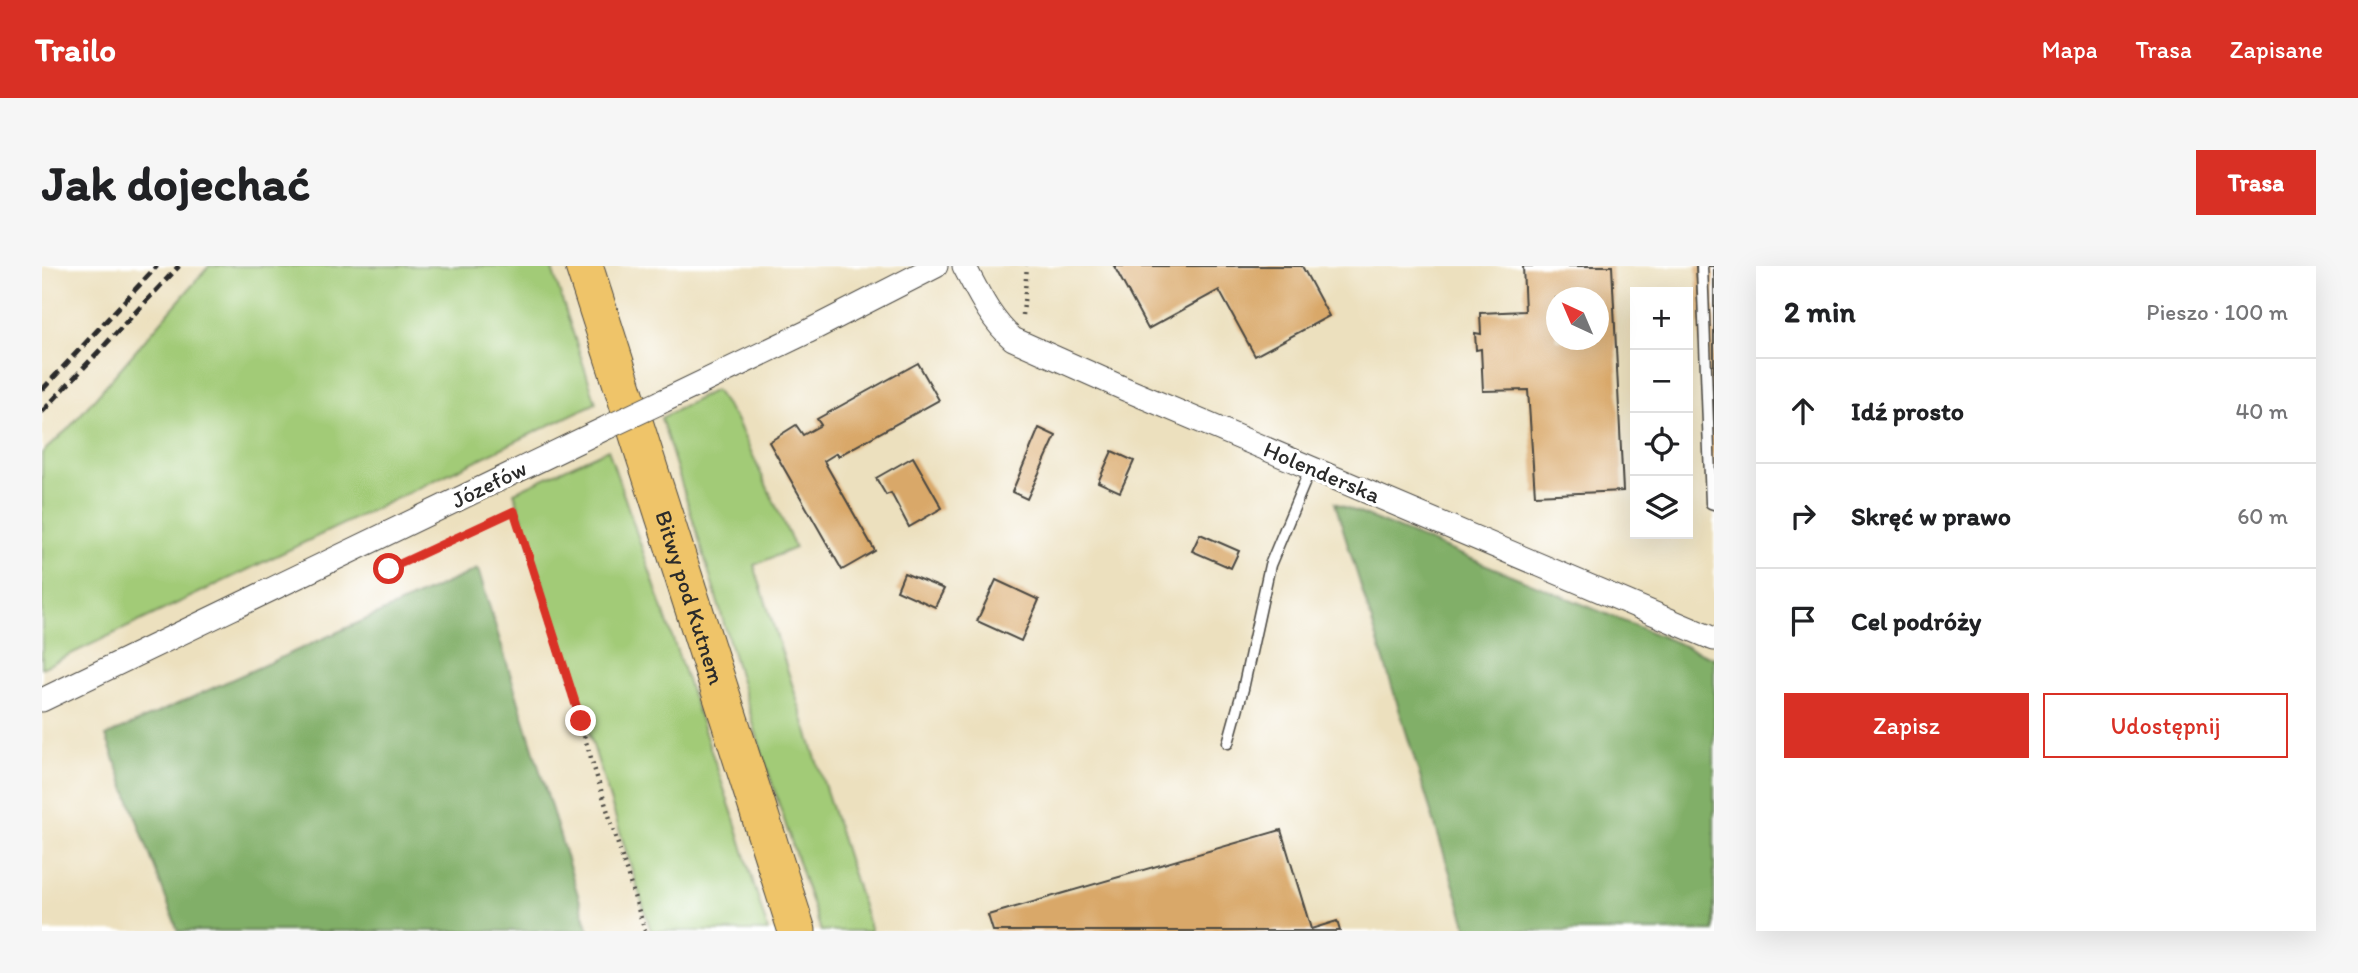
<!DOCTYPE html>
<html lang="pl">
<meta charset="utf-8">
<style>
:root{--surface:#fff;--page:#f6f6f6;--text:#202124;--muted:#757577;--line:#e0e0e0;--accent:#d93025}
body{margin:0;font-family:Itim,sans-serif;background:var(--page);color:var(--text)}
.controls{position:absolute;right:21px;top:21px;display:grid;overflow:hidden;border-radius:0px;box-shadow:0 7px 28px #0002}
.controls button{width:63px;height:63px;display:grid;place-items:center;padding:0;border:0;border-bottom:2px solid var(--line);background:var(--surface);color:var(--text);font:35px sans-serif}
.compass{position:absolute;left:1504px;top:21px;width:63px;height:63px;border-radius:50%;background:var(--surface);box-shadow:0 7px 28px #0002;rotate:316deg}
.stop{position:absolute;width:21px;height:21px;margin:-16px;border:5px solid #d93025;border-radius:50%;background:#fff}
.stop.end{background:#d93025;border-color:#fff;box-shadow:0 2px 7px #0008}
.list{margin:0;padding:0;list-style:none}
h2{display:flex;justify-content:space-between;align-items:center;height:91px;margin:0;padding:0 28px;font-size:30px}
h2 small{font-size:23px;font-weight:400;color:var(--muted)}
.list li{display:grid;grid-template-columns:46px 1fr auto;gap:21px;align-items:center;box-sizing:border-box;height:105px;padding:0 28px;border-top:2px solid var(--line)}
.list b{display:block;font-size:26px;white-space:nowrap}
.list em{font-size:23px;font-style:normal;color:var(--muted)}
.actions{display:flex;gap:14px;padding:21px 28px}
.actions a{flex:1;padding:16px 0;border:2px solid var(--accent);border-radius:0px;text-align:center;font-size:24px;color:var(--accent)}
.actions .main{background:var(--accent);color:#fff}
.icon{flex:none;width:38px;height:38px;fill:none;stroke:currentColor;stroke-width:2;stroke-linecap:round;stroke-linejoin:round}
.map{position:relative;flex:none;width:1672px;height:665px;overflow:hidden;border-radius:0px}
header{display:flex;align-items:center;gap:42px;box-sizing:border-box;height:98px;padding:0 35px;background:var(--accent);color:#fff}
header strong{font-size:33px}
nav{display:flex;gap:38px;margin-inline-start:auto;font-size:24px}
.intro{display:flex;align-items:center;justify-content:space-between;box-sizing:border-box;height:168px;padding:0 42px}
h1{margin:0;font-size:49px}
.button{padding:18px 32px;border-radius:0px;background:var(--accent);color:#fff;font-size:24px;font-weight:700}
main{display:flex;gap:42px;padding:0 42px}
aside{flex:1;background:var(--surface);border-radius:0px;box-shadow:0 7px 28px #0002}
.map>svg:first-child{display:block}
.green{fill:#a2cb77;stroke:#667b51;stroke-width:2}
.forest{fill:#81af68;stroke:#566d4a;stroke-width:2}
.building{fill:#d9a869;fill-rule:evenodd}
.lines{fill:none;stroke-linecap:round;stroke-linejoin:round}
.lane-casing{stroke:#484641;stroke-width:13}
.street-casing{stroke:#484641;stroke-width:25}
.primary-casing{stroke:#484641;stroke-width:39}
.path{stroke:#484641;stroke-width:4.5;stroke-dasharray:2 5;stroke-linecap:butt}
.lane{stroke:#fff;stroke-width:10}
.street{stroke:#fff;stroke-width:23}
.primary{stroke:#efc469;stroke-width:37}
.rail{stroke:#2b2b2b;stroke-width:5;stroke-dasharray:10 5;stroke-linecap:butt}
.street-bridge-casing{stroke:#484641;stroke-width:25;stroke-linecap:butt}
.street-bridge{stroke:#fff;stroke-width:23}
.route{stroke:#d93025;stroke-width:9}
.labels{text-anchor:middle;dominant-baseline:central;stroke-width:7;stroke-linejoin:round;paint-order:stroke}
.street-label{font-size:23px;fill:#2b2b2b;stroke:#fff}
</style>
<header>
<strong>Trailo</strong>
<nav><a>Mapa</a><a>Trasa</a><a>Zapisane</a></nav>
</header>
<div class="intro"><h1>Jak dojechać</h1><a class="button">Trasa</a></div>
<main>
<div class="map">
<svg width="1672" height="665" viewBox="0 0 1672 665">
<rect width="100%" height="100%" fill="#fff"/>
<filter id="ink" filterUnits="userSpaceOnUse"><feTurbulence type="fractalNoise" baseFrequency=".0143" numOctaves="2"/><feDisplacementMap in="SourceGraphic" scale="14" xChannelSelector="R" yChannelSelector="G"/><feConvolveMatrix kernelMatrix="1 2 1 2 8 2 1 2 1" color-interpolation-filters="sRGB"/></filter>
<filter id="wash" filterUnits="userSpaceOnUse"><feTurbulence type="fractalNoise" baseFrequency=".00686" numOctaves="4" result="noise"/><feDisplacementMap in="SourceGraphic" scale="28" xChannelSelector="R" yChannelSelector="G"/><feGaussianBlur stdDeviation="1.57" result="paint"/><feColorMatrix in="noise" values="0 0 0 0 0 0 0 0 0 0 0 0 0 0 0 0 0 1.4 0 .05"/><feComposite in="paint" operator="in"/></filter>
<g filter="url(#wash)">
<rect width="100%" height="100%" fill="#ece0be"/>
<!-- green -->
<path class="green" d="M167,0H509L554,137L0,402V187L27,162Z
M673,124L695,155L753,282L712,299L829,665H779L720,487L660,283L619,152Z
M566,183L691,549L726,665H609L472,226Z"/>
<!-- forest -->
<path class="forest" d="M1293,237L1672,392V665H1426Z
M436,303L547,665H136L64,470Z"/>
<g id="blocks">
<!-- building -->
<path class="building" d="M1072,0H1260L1287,50L1213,90L1177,24L1106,63Z
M1481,0H1570L1581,225L1493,229L1486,124L1441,125L1439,83L1434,84L1433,67L1439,68L1438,47L1483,45ZM1514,32H1556V74H1514Z
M1654,0H1672V205H1665Z
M876,97L897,134L796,190L795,187L782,195L833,285L800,304L727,176L754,159L761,169L779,159L775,153Z
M997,162L1014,170L985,233L970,226Z
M1070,185L1092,195L1078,226L1056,216Z
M871,191L900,242L867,261L849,227L844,229L834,212Z
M1158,268L1197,285L1189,302L1150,285Z
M862,307L902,323L893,341L855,324Z
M954,314L997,334L979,375L935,355Z
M1239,564L1269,663L1295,655L1298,665H951L946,649Z"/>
</g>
</g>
<g filter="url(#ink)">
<use href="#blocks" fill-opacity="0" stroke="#484641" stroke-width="2"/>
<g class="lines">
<!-- lane casing -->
<g class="lane-casing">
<path id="lane" d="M1660,0L1669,237L1672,238
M1186,477L1201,423L1228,299L1269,201"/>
</g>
<!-- street casing -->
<g class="street-casing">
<path id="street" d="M922,0C936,26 948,53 971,73L1083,123L1672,373
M619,136L765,66L894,0
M0,434L566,161"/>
</g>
<!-- primary casing -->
<g class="primary-casing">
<g id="primary">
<path id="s1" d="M542,0L755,665"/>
</g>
</g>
<!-- path -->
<path class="path" d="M981,49L985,0
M341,293L347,303L472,245L603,665"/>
<!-- lane -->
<use href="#lane" class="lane"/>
<!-- street -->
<use href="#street" class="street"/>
<!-- primary -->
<use href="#primary" class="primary"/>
<!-- rail -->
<path class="rail" d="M0,124L115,0
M0,146L137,0"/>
<!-- street-bridge casing -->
<g class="street-bridge-casing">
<path id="street-bridge" d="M566,161L619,136"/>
</g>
<!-- street-bridge -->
<use href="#street-bridge" class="street-bridge"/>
</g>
</g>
<g class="lines" filter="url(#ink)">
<!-- route -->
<path class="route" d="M347,303L472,245L539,455"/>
</g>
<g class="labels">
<!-- street labels -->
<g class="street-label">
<text transform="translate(1280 206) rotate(23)">Holenderska</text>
<text transform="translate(447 218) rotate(-26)">Józefów</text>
<text stroke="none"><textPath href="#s1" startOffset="348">Bitwy pod Kutnem</textPath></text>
</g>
</g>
</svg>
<div class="controls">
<button>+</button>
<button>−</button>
<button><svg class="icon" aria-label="locate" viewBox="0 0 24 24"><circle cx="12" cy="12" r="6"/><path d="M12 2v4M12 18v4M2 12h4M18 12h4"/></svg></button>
<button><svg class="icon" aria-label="layers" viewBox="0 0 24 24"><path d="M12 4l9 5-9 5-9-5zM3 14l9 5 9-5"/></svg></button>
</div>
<svg class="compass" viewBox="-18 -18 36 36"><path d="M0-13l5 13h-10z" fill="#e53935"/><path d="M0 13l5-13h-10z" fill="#757577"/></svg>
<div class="stop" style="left:347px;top:303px"></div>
<div class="stop end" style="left:539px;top:455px"></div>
</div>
<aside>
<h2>2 min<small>Pieszo · 100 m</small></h2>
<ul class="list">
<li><svg class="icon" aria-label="ahead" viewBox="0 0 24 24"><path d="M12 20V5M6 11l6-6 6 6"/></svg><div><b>Idź prosto</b></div><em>40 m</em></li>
<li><svg class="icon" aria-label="right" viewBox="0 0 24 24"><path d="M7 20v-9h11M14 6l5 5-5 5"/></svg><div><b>Skręć w prawo</b></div><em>60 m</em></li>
<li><svg class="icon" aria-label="arrive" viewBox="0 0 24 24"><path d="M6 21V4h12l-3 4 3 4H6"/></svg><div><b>Cel podróży</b></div></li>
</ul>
<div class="actions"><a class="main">Zapisz</a><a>Udostępnij</a></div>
</aside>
</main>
